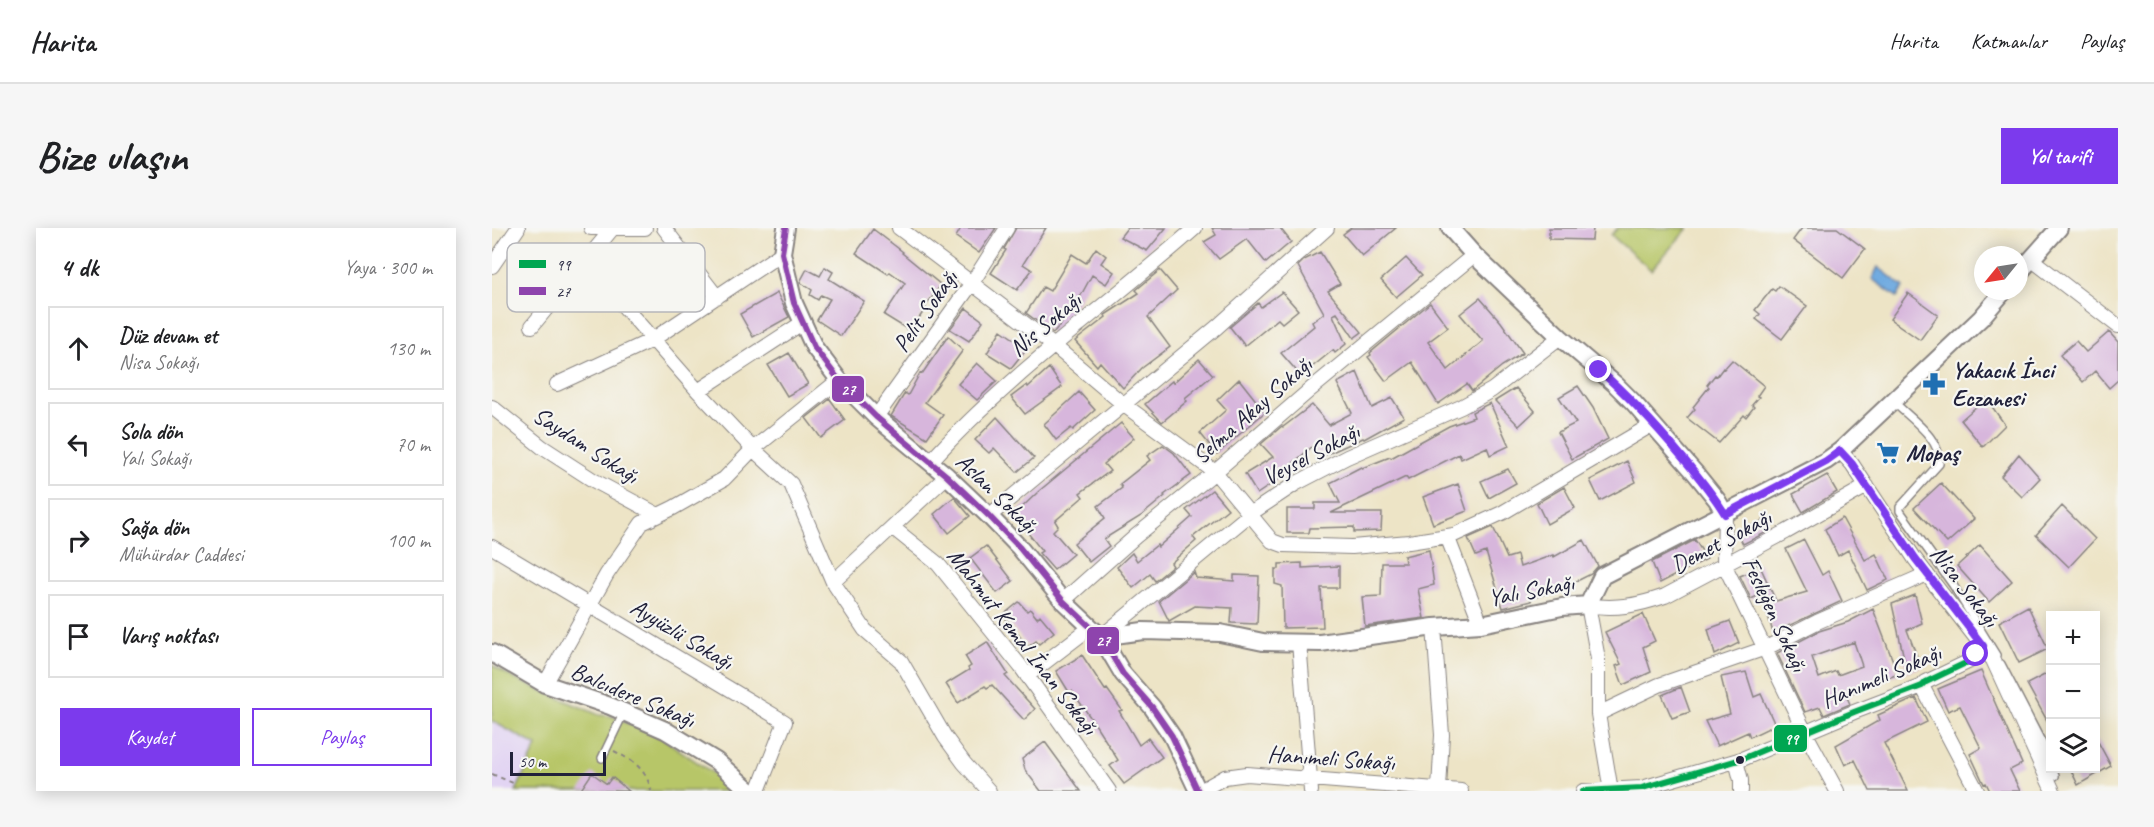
<!DOCTYPE html>
<html lang="tr">
<meta charset="utf-8">
<style>
:root{--surface:#fff;--page:#f6f6f6;--text:#202124;--muted:#757577;--line:#e0e0e0;--accent:#7c3aed}
body{margin:0;font-family:Caveat,sans-serif;background:var(--page);color:var(--text)}
.controls{position:absolute;right:18px;bottom:18px;display:grid;overflow:hidden;border-radius:0px;box-shadow:0 3px 15px #0003}
.controls button{width:54px;height:54px;display:grid;place-items:center;padding:0;border:0;border-bottom:2px solid var(--line);background:var(--surface);color:var(--text);font:30px sans-serif}
.compass{position:absolute;left:1482px;top:18px;width:54px;height:54px;border-radius:50%;background:var(--surface);box-shadow:0 3px 15px #0003;rotate:240deg}
.scale{position:absolute;left:18px;bottom:15px;width:96px;box-sizing:border-box;padding-left:6px;border:3px solid #22223b;border-top:0;font-size:16px;line-height:21px;white-space:nowrap;color:#22223b;-webkit-text-stroke:4px #f6f6f2;paint-order:stroke}
.stop{position:absolute;width:18px;height:18px;margin:-14px;border:4px solid #7c3aed;border-radius:50%;background:#fff}
.stop.end{background:#7c3aed;border-color:#fff;box-shadow:0 2px 6px #0008}
.list{margin:0;padding:0;list-style:none}
h2{display:flex;justify-content:space-between;align-items:center;height:78px;margin:0;padding:0 24px;font-size:26px}
h2 small{font-size:20px;font-weight:400;color:var(--muted)}
.list li{display:grid;grid-template-columns:39px 1fr auto;gap:18px;align-items:center;box-sizing:border-box;height:84px;margin:0 12px 12px;padding:0 12px;border:2px solid var(--line);border-radius:0px}
.list b{display:block;font-size:22px;white-space:nowrap}
.list p{margin:0;font-size:20px;white-space:nowrap;color:var(--muted)}
.list em{font-size:20px;font-style:normal;color:var(--muted)}
.actions{display:flex;gap:12px;padding:18px 24px}
.actions a{flex:1;padding:14px 0;border:2px solid var(--accent);border-radius:0px;text-align:center;font-size:21px;color:var(--accent)}
.actions .main{background:var(--accent);color:#fff}
.icon{flex:none;width:33px;height:33px;fill:none;stroke:currentColor;stroke-width:2;stroke-linecap:round;stroke-linejoin:round}
.map{position:relative;flex:none;width:1626px;height:563px;overflow:hidden;border-radius:0px}
header{display:flex;align-items:center;gap:36px;box-sizing:border-box;height:84px;padding:0 30px;background:var(--surface);border-bottom:2px solid var(--line)}
header strong{font-size:28px}
nav{display:flex;gap:33px;margin-inline-start:auto;font-size:21px}
.intro{display:flex;align-items:center;justify-content:space-between;box-sizing:border-box;height:144px;padding:0 36px}
h1{margin:0;font-size:42px}
.button{padding:15px 27px;border-radius:0px;background:var(--accent);color:#fff;font-size:21px;font-weight:700}
main{display:flex;gap:36px;padding:0 36px}
aside{flex:1;background:var(--surface);border-radius:0px;box-shadow:0 3px 15px #0003}
.map>svg:first-child{display:block}
.built{fill:#e2d4f3}
.green{fill:#b7c668;stroke:#6c7452;stroke-width:1.5}
.water{fill:#6faae0;stroke:#48668e;stroke-width:1.5}
.building{fill:#d7b6dc;fill-rule:evenodd}
.lines{fill:none;stroke-linecap:round;stroke-linejoin:round}
.service-casing{stroke:#888380;stroke-width:10}
.minor-casing{stroke:#888380;stroke-width:16}
.tertiary-casing{stroke:#888380;stroke-width:20}
.path{stroke:#888380;stroke-width:2;stroke-dasharray:4.5 4.5;stroke-linecap:butt}
.service{stroke:#fff;stroke-width:7}
.minor{stroke:#fff;stroke-width:14}
.tertiary{stroke:#fff;stroke-width:16}
.bus-1-casing{stroke:#f6f6f2;stroke-width:10}
.bus-2-casing{stroke:#f6f6f2;stroke-width:10}
.bus-1{stroke:#00a651;stroke-width:6}
.bus-2{stroke:#8e44ad;stroke-width:6}
.route{stroke:#7c3aed;stroke-width:8}
.bus-dot{fill:#22223b;stroke:#f6f6f2;stroke-width:2}
.labels{text-anchor:middle;dominant-baseline:central;stroke-width:4.5;stroke-linejoin:round;paint-order:stroke}
.street-label{font-size:24px;fill:#22223b;stroke:#f6f6f2}
.poi-label{font-size:24px;font-weight:bold;fill:#22223b;stroke:#f6f6f2;text-anchor:start}
.key{fill:#f6f6f2;stroke:#b6b6bb;stroke-width:1.5}
.key-label{font-size:16px;fill:#22223b}
.line-badge{stroke:#f6f6f2;stroke-width:2}
.badge-label{font-size:16px;text-anchor:middle;font-weight:bold;fill:#fff}
</style>
<header>
<strong>Harita</strong>
<nav><a>Harita</a><a>Katmanlar</a><a>Paylaş</a></nav>
</header>
<div class="intro"><h1>Bize ulaşın</h1><a class="button">Yol tarifi</a></div>
<main>
<aside>
<h2>4 dk<small>Yaya · 300 m</small></h2>
<ul class="list">
<li><svg class="icon" aria-label="ahead" viewBox="0 0 24 24"><path d="M12 20V5M6 11l6-6 6 6"/></svg><div><b>Düz devam et</b><p>Nisa Sokağı</p></div><em>130 m</em></li>
<li><svg class="icon" aria-label="left" viewBox="0 0 24 24"><path d="M17 20v-9H6M10 6l-5 5 5 5"/></svg><div><b>Sola dön</b><p>Yalı Sokağı</p></div><em>70 m</em></li>
<li><svg class="icon" aria-label="right" viewBox="0 0 24 24"><path d="M7 20v-9h11M14 6l5 5-5 5"/></svg><div><b>Sağa dön</b><p>Mühürdar Caddesi</p></div><em>100 m</em></li>
<li><svg class="icon" aria-label="arrive" viewBox="0 0 24 24"><path d="M6 21V4h12l-3 4 3 4H6"/></svg><div><b>Varış noktası</b></div></li>
</ul>
<div class="actions"><a class="main">Kaydet</a><a>Paylaş</a></div>
</aside>
<div class="map">
<svg width="1626" height="563" viewBox="0 0 1626 563">
<rect width="100%" height="100%" fill="#f6f6f2"/>
<filter id="ink" filterUnits="userSpaceOnUse"><feTurbulence type="fractalNoise" baseFrequency=".0167" numOctaves="2"/><feDisplacementMap in="SourceGraphic" scale="12" xChannelSelector="R" yChannelSelector="G"/><feConvolveMatrix kernelMatrix="1 2 1 2 8 2 1 2 1" color-interpolation-filters="sRGB"/></filter>
<filter id="wash" filterUnits="userSpaceOnUse"><feTurbulence type="fractalNoise" baseFrequency=".008" numOctaves="4" result="noise"/><feDisplacementMap in="SourceGraphic" scale="24" xChannelSelector="R" yChannelSelector="G"/><feGaussianBlur stdDeviation="1.35" result="paint"/><feColorMatrix in="noise" values="0 0 0 0 0 0 0 0 0 0 0 0 0 0 0 0 0 1.4 0 .05"/><feComposite in="paint" operator="in"/></filter>
<g filter="url(#wash)">
<rect width="100%" height="100%" fill="#ede4c6"/>
<!-- built -->
<path class="built" d="M0,437L23,451L40,457L69,563H0Z"/>
<!-- green -->
<path class="green" d="M1126,0H1196L1159,42L1119,7Z
M0,437L23,451L107,487L119,488L170,510L247,563H24L45,518L0,493Z"/>
<!-- water -->
<path class="water" d="M1386,39L1412,59L1405,69L1380,51Z"/>
<g id="blocks">
<!-- building -->
<path class="building" d="M469,0H504L487,25L464,9Z
M524,0H554L531,36L540,42L525,62L499,45L514,22L512,21Z
M635,0H674L655,23L628,9Z
M720,0H788L799,14L774,35L755,11L727,31L712,14L724,7Z
M859,0H904L870,28L851,6Z
M1057,0H1101L1100,12L1057,11Z
M1310,0H1345L1373,21L1351,50L1301,12Z
M381,1L411,24L410,25L449,57L433,79L434,80L418,103L392,87L413,55L398,44L396,46L364,25Z
M604,20L614,28L609,35L622,44L614,56L600,47L582,80L561,105L534,85L551,59L558,63L580,26L594,35Z
M828,24L848,56L836,63L870,104L862,110L845,85L841,87L854,116L843,125L841,122L809,148L789,125L822,98L820,94L832,85L806,38L812,32Z
M914,30L930,47L904,69L889,52Z
M333,39L341,44L337,51L372,73L349,108L325,92L338,71L329,67L326,72L318,67L320,62L308,54L315,41L328,48Z
M668,42L685,62L656,89L678,119L650,140L631,160L608,134L605,138L583,113L614,89L613,87L647,65L644,62Z
M1287,58L1315,78L1290,111L1264,91L1268,86L1263,82L1280,61L1283,63Z
M790,64L806,82L790,95L786,91L753,118L738,99L766,75L769,79Z
M285,65L297,89L261,109L248,86Z
M1416,65L1446,87L1428,112L1398,91Z
M988,70L1009,94L1031,125L1010,138L980,163L975,156L946,176L920,134L894,153L876,129L879,127L878,125L938,75L956,99L936,114L956,142L991,113L968,86Z
M474,80L491,93L477,113L458,101Z
M509,102L535,120L519,140L495,125Z
M1617,104L1626,114V152L1617,160L1603,143L1591,154L1568,127L1584,113L1594,124Z
M456,108L471,122L433,174L451,187L435,210L399,188L413,165L416,167L428,145L430,146Z
M297,125L316,156L295,168L276,137Z
M707,131L721,147L693,170L695,173L670,194L653,176L680,153L681,155Z
M1240,132L1272,158L1265,168L1267,169L1260,177L1262,179L1254,189L1252,187L1227,215L1195,190L1203,181L1201,179L1217,159L1215,157L1223,147L1225,148L1231,140L1232,141Z
M485,135L505,153L485,172L466,156Z
M557,140L570,159L533,186L519,169L535,157L536,159Z
M865,144L880,180L900,170L912,189L872,211L871,210L827,230L821,218L785,249L787,251L765,266L753,246L781,229L769,216L790,198L791,199L820,177L837,197L860,185L845,155Z
M747,151L773,184L725,226L708,205L734,182L725,172Z
M1086,158L1101,180L1116,211L1080,231L1066,204L1084,195L1067,169Z
M1024,160L1043,183L1027,198L1003,173Z
M587,164L603,182L581,202L579,200L564,212L552,196Z
M1494,170L1513,197L1491,219L1469,192Z
M338,171L353,192L329,210L314,190Z
M998,175L1017,218L998,227L995,219L969,231L967,226L916,252L914,249L839,285H890L889,303L862,304V299L818,300L817,305H795V281H823V275H848L838,255L869,239L870,240L898,229L899,230L957,198L982,189L980,184Z
M505,189L542,230L525,244L502,220L497,225L483,212Z
M629,195L642,210L612,236L618,243L588,265L591,269L563,293L566,298L561,303L581,326L562,342L547,325L550,323L522,287L547,263Z
M671,217L682,225L699,247L672,267L673,268L649,288L612,311L617,318L597,334L582,315L613,290L606,278L630,260L628,256L658,232L655,228Z
M1527,226L1548,250L1530,269L1509,248Z
M1135,233L1144,254L1108,273L1098,252Z
M1016,241L1024,255L997,270L989,253Z
M1335,247L1345,264L1311,284L1301,266Z
M1449,255L1482,291L1455,315L1422,280Z
M966,256L975,283L941,296L931,269Z
M1072,259L1083,280L1055,296L1045,275Z
M720,262L736,281L701,309L704,313L679,335L681,338L663,353L658,346L641,360L625,339L640,325L645,333L665,317L666,319L700,289L694,282Z
M462,269L478,288L457,305L442,286Z
M1570,278L1603,311L1577,339L1544,307Z
M1350,290L1373,332L1384,326L1396,352L1375,362L1356,322L1346,328L1333,301Z
M1274,291L1279,302L1251,316L1245,304Z
M1001,299L1015,330L1025,327L1028,339L1061,327L1062,329L1092,312L1106,338L1099,346L1087,352L1039,371V373L1011,380L994,324L984,328L976,310Z
M1203,312L1215,331L1168,355L1160,334Z
M1312,312L1330,347L1336,343L1350,373L1281,405L1270,366L1259,371L1248,348L1263,342L1262,338L1267,336L1284,373L1315,364L1294,321Z
M1488,317L1520,353L1497,374L1465,338Z
M494,318L521,353L505,365L478,330Z
M937,322L942,357L926,361L932,390L873,398L870,369L889,368L890,335H913L912,328Z
M810,335V340L847,338V360H829L831,399L791,400L790,358L783,356V341H787V336Z
M702,344L704,350L742,353V347L767,348L765,396L739,395L740,380L703,378L677,393L667,373Z
M1423,367L1430,395L1415,402L1429,439L1415,444L1400,376Z
M527,374L535,383L538,381L545,390L548,387L562,404L547,416L544,413L536,419L511,387Z
M1536,378L1556,421L1527,435L1507,394Z
M1381,381L1406,446L1354,467L1358,476L1332,487L1328,479L1313,484L1285,425L1327,403L1356,394ZM1362,414L1370,438L1346,447L1344,443L1327,450L1320,429Z
M1151,386L1163,413L1151,419L1159,444L1131,457L1124,438L1129,436L1113,404Z
M1238,393L1247,415L1223,427L1216,401Z
M495,414L516,446L513,448L543,481L532,492L500,457L495,460L493,458L466,475L454,456L477,442L476,440L479,438L473,428Z
M590,427L613,462L615,461L630,482L627,483L647,517L656,510L670,529L632,556L618,538L626,532L605,499L580,463L577,464L564,443Z
M1489,443L1530,536L1518,542L1528,563H1498L1494,555L1492,556L1478,526L1489,520L1468,478L1456,483L1446,461Z
M1254,444L1262,469L1269,466L1283,497L1258,509L1256,504L1225,518L1213,493L1238,486L1229,449Z
M1558,444V498L1535,456Z
M1189,459L1198,484L1180,490L1170,467Z
M1424,470L1435,494L1392,515L1416,563H1378L1363,532L1353,537L1344,517L1388,492L1386,487Z
M1604,510L1619,538L1586,557L1578,540H1604Z
M553,514L589,563H549L533,542L530,531Z
M100,545L115,556L120,549L137,563H88Z"/>
</g>
</g>
<g filter="url(#ink)">
<use href="#blocks" fill-opacity="0" stroke="#888380" stroke-width="1.5"/>
<g class="lines">
<!-- service casing -->
<g class="service-casing">
<path id="service" d="M1401,173C1417,190 1450,210 1447,236L1408,279V283L1461,357L1504,427
M1509,436L1551,517L1558,537
M110,530L132,484
M1560,540L1563,548"/>
</g>
<!-- minor casing -->
<g class="minor-casing">
<path id="minor" d="M99,0H153
M172,0L225,69
M407,0L561,117L631,176L723,244L780,313L791,317L860,319L917,314L962,307L1010,285L1161,196
M1539,31L1626,98
M93,34L206,163L261,221L347,152
M0,38L26,0
M40,98L120,1
M65,156L160,112L290,25
M206,163L310,95
M0,179L50,219L101,252L166,287
M384,189L480,55L515,0
M1348,223L1360,236L1423,331L1501,432L1561,563
M438,234C517,146 615,78 703,0
M1233,286L1232,336L1314,506L1345,563
M497,288L725,99L835,0
M400,299L446,336L529,439L617,563
M955,308L989,396
M0,319L293,494L266,563
M341,354L373,402L409,433L453,509L472,535L497,563
M571,373L644,308L723,244L819,161L982,27
M942,399L950,507L947,561
M609,409L758,286L803,256L855,229L969,179L1000,162L1068,109
M807,414L819,563
M535,448L599,399
M53,456L115,346L150,295L181,280L232,251L261,221L299,256L341,354L455,248
M1430,458L1485,563
M1106,486V431L1096,377C1123,382 1147,377 1173,368L1294,304L1375,258
M1244,533L1249,552V563
M708,563L733,549L755,546L969,563
M1091,563L1150,560L1250,531L1362,484L1430,458L1434,454L1480,432L1491,418
M1119,563L1106,486L1167,457L1274,420L1325,394L1435,346"/>
</g>
<!-- tertiary casing -->
<g class="tertiary-casing">
<path id="tertiary" d="M294,0L290,25L302,75L322,119L347,152L384,189L455,248L497,288L527,319L571,373L609,409L631,446L660,479L680,508L706,563
M958,0L982,27L1068,109L1123,156L1141,174L1204,246L1225,272L1233,286
M1527,45L1567,0
M609,409L651,403L728,405L771,414L828,415L942,399L989,396L1070,379L1096,377L1110,348L1334,233L1348,223L1489,90L1512,63
M0,425L53,456L118,478L173,502L224,533L258,563"/>
</g>
<!-- path -->
<path class="path" d="M122,523C141,533 155,541 159,563
M0,546L21,555"/>
<!-- service -->
<use href="#service" class="service"/>
<!-- minor -->
<use href="#minor" class="minor"/>
<!-- tertiary -->
<use href="#tertiary" class="tertiary"/>
<!-- bus-1 casing -->
<g class="bus-1-casing">
<path id="bus-1" d="M1091,563L1150,560L1250,531L1362,484L1430,458L1434,454L1480,432L1491,418"/>
</g>
<!-- bus-2 casing -->
<g class="bus-2-casing">
<path id="bus-2" d="M294,0L290,25L302,75L322,119L347,152L384,189L455,248L497,288L527,319L571,373L609,409L631,446L660,479L680,508L706,563"/>
</g>
<!-- bus-1 -->
<use href="#bus-1" class="bus-1"/>
<!-- bus-2 -->
<use href="#bus-2" class="bus-2"/>
</g>
</g>
<g class="lines" filter="url(#ink)">
<!-- route -->
<path class="route" d="M1107,142C1138,169 1165,199 1191,230C1206,248 1221,266 1233,286L1334,233L1348,223L1360,236L1423,330L1491,418L1484,426"/>
</g>
<!-- icons -->
<defs>
<g id="pharmacy-bare" transform="scale(1.8)"><path d="M-2-6h4v4h4v4h-4v4h-4v-4h-4v-4h4Z" fill="#1f6fb2" stroke="#f6f6f2" stroke-width="2.5" paint-order="stroke"/></g>
<g id="supermarket-bare" transform="scale(1.8)"><path d="M-6-5.5h2.5l.6 2H6L4.5 2H-2.5L-4.4-4H-6ZM-1.5 3.2a1.3 1.3 0 1 0 .1 0ZM3 3.2a1.3 1.3 0 1 0 .1 0Z" fill="#1f6fb2" stroke="#f6f6f2" stroke-width="2.5" paint-order="stroke"/></g>
</defs>
<g fill-rule="evenodd">
<use href="#pharmacy-bare" x="1442" y="156"/>
<use href="#supermarket-bare" x="1396" y="225"/>
</g>
<!-- markers -->
<circle class="bus-dot" cx="1248" cy="532" r="5"/>
<g class="labels">
<!-- street labels -->
<g class="street-label">
<text transform="translate(433 83) rotate(-55)">Pelit Sokağı</text>
<text transform="translate(553 96) rotate(-40)">Nis Sokağı</text>
<text transform="translate(760 182) rotate(-41)">Selma Akay Sokağı</text>
<text transform="translate(94 217) rotate(33)">Saydam Sokağı</text>
<text transform="translate(819 226) rotate(-28)">Veysel Sokağı</text>
<text transform="translate(505 265) rotate(44)">Aslan Sokağı</text>
<text transform="translate(1229 313) rotate(-28)">Demet Sokağı</text>
<text transform="translate(1473 358) rotate(52)">Nisa Sokağı</text>
<text transform="translate(1039 362) rotate(-11)">Yalı Sokağı</text>
<text transform="translate(1283 386) rotate(65)">Fesleğen Sokağı</text>
<text transform="translate(190 406) rotate(31)">Ayyüzlü Sokağı</text>
<text transform="translate(531 413) rotate(52)">Mahmut Kemal İnan Sokağı</text>
<text transform="translate(1389 448) rotate(-23)">Hanımeli Sokağı</text>
<text transform="translate(141 467) rotate(23)">Balcıdere Sokağı</text>
<text transform="translate(839 530) rotate(4)">Hanımeli Sokağı</text>
</g>
<!-- poi labels -->
<g class="poi-label">
<text x="1460" y="142">Yakacık İnci<tspan x="1460" dy="28">Eczanesi</tspan></text>
<text x="1414" y="225">Mopaş</text>
</g>
</g>
<!-- legend -->
<rect x="15" y="15" width="198" height="69" rx="9" class="key"/>
<rect x="27" y="32" width="27" height="8" fill="#00a651"/>
<rect x="27" y="59" width="27" height="8" fill="#8e44ad"/>
<g class="key-label">
<text x="64" y="42">99</text>
<text x="64" y="69">27</text>
</g>
<g class="line-badge">
<rect x="339" y="147" width="34" height="28" rx="6" fill="#8e44ad"/>
<rect x="594" y="398" width="34" height="29" rx="6" fill="#8e44ad"/>
<rect x="1281" y="496" width="35" height="29" rx="6" fill="#00a651"/>
</g>
<g class="badge-label">
<text x="356" y="167">27</text>
<text x="611" y="418">27</text>
<text x="1299" y="516">99</text>
</g>
</svg>
<div class="controls">
<button>+</button>
<button>−</button>
<button><svg class="icon" aria-label="layers" viewBox="0 0 24 24"><path d="M12 4l9 5-9 5-9-5zM3 14l9 5 9-5"/></svg></button>
</div>
<svg class="compass" viewBox="-18 -18 36 36"><path d="M0-13l5 13h-10z" fill="#e53935"/><path d="M0 13l5-13h-10z" fill="#757577"/></svg>
<div class="scale">50 m</div>
<div class="stop" style="left:1484px;top:426px"></div>
<div class="stop end" style="left:1107px;top:142px"></div>
</div>
</main>
